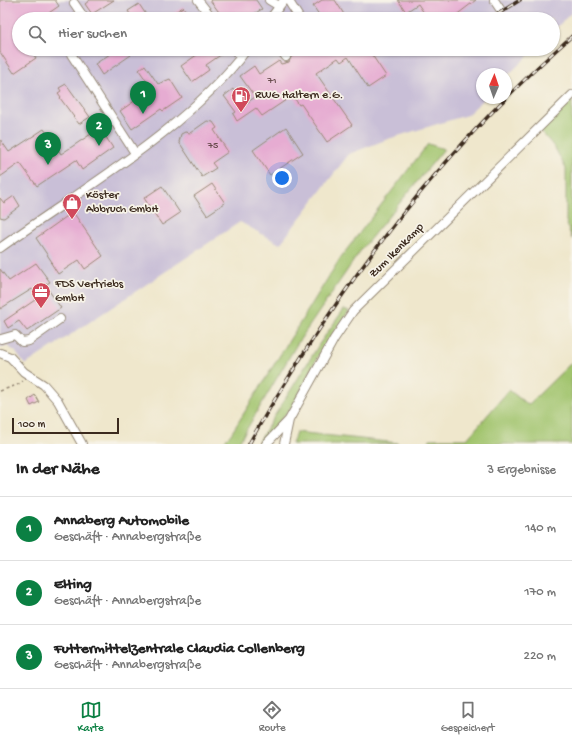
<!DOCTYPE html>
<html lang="de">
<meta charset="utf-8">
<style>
:root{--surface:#fff;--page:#f2f2f2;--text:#222;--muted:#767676;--line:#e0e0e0;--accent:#0b8043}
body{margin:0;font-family:"Gochi Hand",sans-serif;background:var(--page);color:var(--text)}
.compass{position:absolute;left:476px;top:68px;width:36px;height:36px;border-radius:50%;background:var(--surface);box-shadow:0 1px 3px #0004;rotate:2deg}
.scale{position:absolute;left:12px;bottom:10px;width:107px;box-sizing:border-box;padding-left:4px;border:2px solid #3b2a1e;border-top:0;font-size:11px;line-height:14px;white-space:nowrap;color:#3b2a1e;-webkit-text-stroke:3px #f7f3e8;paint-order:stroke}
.you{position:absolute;left:282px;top:178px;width:14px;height:14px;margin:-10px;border:3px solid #fff;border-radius:50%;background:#1a73e8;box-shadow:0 0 0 6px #1a73e833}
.badge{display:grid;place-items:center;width:26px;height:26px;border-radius:50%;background:var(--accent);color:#fff;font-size:13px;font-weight:700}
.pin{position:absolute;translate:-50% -33px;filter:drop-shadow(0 1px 2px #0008)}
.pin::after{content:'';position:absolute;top:21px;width:14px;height:12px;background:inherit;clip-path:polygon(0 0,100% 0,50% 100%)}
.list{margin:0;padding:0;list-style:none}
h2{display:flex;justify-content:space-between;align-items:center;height:52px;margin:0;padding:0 16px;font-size:17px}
h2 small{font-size:13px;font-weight:400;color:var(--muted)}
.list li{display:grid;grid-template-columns:26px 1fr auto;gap:12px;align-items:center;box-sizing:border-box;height:64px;padding:0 16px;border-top:1px solid var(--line)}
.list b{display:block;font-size:15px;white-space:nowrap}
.list p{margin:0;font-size:13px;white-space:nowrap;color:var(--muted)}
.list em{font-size:13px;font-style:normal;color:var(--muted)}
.icon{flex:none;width:22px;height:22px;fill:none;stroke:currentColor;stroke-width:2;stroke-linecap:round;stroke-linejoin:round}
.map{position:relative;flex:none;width:572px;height:444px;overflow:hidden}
.search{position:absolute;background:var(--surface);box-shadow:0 1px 3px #0004;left:12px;right:12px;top:12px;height:44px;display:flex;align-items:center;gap:10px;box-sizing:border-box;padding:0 14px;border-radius:22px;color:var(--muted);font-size:15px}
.sheet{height:244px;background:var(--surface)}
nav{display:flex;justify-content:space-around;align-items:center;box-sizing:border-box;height:56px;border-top:1px solid var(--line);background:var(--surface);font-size:11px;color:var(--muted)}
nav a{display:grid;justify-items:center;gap:2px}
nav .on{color:var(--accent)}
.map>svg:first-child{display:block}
.industrial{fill:#c9bfd7}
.green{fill:#a1c46d;stroke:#6e7746}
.building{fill:#e6acd2}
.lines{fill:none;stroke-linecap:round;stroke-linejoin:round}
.minor-casing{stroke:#958875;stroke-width:10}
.path{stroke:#958875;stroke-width:1.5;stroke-dasharray:3 3;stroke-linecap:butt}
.minor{stroke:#fff;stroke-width:8}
.rail-casing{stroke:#3b2a1e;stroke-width:3.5}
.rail{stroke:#f7f3e8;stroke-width:2;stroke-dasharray:6;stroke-linecap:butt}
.labels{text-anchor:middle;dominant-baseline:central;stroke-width:3.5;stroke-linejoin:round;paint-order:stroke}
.number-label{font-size:10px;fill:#664a4b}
.poi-label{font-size:12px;fill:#3b2a1e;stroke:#f7f3e8;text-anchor:start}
.street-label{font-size:12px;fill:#3b2a1e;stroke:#f7f3e8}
</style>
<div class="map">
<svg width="572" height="444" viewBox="0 0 572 444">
<rect width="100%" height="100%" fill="#f7f3e8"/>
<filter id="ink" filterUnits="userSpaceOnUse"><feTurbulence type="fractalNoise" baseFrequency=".025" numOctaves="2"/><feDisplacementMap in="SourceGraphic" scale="8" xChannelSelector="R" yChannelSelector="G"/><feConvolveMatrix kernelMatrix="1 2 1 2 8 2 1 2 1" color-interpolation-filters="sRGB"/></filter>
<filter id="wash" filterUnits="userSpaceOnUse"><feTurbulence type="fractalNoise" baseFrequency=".012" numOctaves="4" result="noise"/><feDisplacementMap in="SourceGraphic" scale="16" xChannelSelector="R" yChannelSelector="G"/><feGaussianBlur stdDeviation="0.9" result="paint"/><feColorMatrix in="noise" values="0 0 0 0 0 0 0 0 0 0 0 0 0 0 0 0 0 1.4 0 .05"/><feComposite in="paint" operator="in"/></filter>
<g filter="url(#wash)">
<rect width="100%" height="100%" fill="#efe7cc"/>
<!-- industrial -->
<path class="industrial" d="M0,0H572V12L553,31V19H19V49H535L506,77V74H482V98H485L467,115L388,139L349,154L280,244L240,222L25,365L15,351L7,346L0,347Z"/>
<!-- green -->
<path class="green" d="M572,100V239L566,221V169L555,148L540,130Z
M428,144L444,149L361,250L297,344L238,444H221L231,434L341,257Z
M344,309L349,311L319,354L294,404L260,444H257L320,343Z
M572,362V444H429L430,439H467L509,390L528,405Z
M296,432L398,443V444H292Z"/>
<g id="blocks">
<!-- building -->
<path class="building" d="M0,0H55L59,6L40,19H19V49H30L36,58L14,73L0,52Z
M90,0H114L92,14L85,4Z
M210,0H256L262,9L246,19H224Z
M322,0H335L347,19H322L313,6Z
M398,0H476L451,19H428L418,4L406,12Z
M139,4L149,19H133L128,11Z
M183,7L192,19H175L172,14Z
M113,49H126L131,55L102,75L95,64L110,54Z
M194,49H219L222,54L206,65L209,70L192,82L181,66L198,54Z
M303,49H368L386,76L368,88L348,57L341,62L338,58L316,73L352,125L327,142L301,104L299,105L295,99L289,98L262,116L256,108L237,121L233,114L236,112L224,96L233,89L244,105L255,97L240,76L254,66L259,74L279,61L281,64L289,62L291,57Z
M145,65L158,84L170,79L182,98L163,111L161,109L132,129L120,111L152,89L139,70Z
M66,84L90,117L79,124L60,98L61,97L58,93L61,91L59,88Z
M207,121L213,122L217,128L214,130L228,152L212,163L216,168L202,177L179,142L181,134L185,132L190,133Z
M286,127L303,153L270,175L253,150Z
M100,128L113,148L82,170L76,160L37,186L20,163L0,177V139L9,152L44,129L61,154Z
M212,184L225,203L207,215L194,196Z
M162,186L180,213L162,225L144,198Z
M14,196L20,206L4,218L0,217V198L4,203Z
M73,212L103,256L85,269L79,260L58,274L51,263L52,262L36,238Z
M36,263L50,282L45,285L61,308L27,331L19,321L8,328L4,321L38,298L32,289L0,309V269L9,281Z
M35,395L39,402L31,406L28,400Z"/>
</g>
</g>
<g filter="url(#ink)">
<use href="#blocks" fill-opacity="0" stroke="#958875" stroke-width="1"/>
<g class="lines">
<!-- minor casing -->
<g class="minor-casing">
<path id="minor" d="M198,0L213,19
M269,0L279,6
M288,0L300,19
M494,0L500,9
M74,3L85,19
M270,19L284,0
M70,49L71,54L135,153
M235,49L241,57
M280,49L286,57
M0,248C82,189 187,130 247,49
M1,339L15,335L22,342L29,341L60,319
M0,353L10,357L24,372L44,385L58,401L82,444
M266,444L289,420L334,339L353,311L572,95
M284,444L289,420"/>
</g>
<!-- path -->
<path class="path" d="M0,391L17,385L23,381"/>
<!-- minor -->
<use href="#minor" class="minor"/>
<!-- rail casing -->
<g class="rail-casing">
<path id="rail" d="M498,14L520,0
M249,444C265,414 284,385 302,356C376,239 467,128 572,36"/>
</g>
<!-- rail -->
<use href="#rail" class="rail"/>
</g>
</g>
<!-- icons -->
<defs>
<g id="fuel-pin" transform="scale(1)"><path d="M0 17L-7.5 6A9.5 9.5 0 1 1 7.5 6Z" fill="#d1495b" stroke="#f7f3e8"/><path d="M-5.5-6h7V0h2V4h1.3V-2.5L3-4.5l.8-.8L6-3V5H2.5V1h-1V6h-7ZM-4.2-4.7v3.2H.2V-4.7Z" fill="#fff"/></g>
<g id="shop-pin" transform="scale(1)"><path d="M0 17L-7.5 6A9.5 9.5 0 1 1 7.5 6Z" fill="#d1495b" stroke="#f7f3e8"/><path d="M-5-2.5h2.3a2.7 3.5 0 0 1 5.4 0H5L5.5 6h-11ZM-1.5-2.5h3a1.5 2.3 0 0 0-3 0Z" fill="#fff"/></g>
<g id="office-pin" transform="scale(1)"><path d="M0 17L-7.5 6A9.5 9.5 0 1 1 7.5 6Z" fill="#d1495b" stroke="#f7f3e8"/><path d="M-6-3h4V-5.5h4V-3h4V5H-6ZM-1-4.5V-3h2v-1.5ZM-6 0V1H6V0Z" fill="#fff"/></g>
</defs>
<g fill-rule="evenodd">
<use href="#fuel-pin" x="241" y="96"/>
<use href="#shop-pin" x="72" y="203"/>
<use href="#office-pin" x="41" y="292"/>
</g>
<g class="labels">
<!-- number labels -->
<g class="number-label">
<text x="272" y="81">71</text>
<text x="213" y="146">75</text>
</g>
<!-- poi labels -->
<g class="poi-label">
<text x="255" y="96">RWG Haltern e.G.</text>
<text x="86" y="196">Köster<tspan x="86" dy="14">Abbruch GmbH</tspan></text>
<text x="55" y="285">FDS Vertriebs<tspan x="55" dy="14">GmbH</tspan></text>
</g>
<!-- street labels -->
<g class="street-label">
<text transform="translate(397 251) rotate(-45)">Zum Ikenkamp</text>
</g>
</g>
</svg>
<svg class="compass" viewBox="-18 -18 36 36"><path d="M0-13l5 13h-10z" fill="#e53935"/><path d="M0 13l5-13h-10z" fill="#767676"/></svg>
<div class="scale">100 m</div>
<div class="you"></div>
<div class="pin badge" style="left:143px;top:114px">1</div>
<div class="pin badge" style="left:99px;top:146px">2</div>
<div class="pin badge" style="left:48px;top:165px">3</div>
<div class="search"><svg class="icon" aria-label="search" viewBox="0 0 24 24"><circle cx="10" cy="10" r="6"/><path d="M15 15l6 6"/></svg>Hier suchen</div>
</div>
<section class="sheet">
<h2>In der Nähe<small>3 Ergebnisse</small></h2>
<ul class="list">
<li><span class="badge">1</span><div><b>Annaberg Automobile</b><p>Geschäft · Annabergstraße</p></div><em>140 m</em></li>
<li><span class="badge">2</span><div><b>Elting</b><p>Geschäft · Annabergstraße</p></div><em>170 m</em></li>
<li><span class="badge">3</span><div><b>Futtermittelzentrale Claudia Collenberg</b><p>Geschäft · Annabergstraße</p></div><em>220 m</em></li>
</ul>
</section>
<nav>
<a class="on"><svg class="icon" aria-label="map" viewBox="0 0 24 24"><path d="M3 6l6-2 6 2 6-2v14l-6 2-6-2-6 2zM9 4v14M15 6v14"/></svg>Karte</a>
<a><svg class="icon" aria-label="directions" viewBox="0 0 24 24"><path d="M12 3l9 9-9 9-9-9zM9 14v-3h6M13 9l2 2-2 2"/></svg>Route</a>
<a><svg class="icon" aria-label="saved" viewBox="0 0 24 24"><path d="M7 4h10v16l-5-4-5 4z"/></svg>Gespeichert</a>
</nav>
